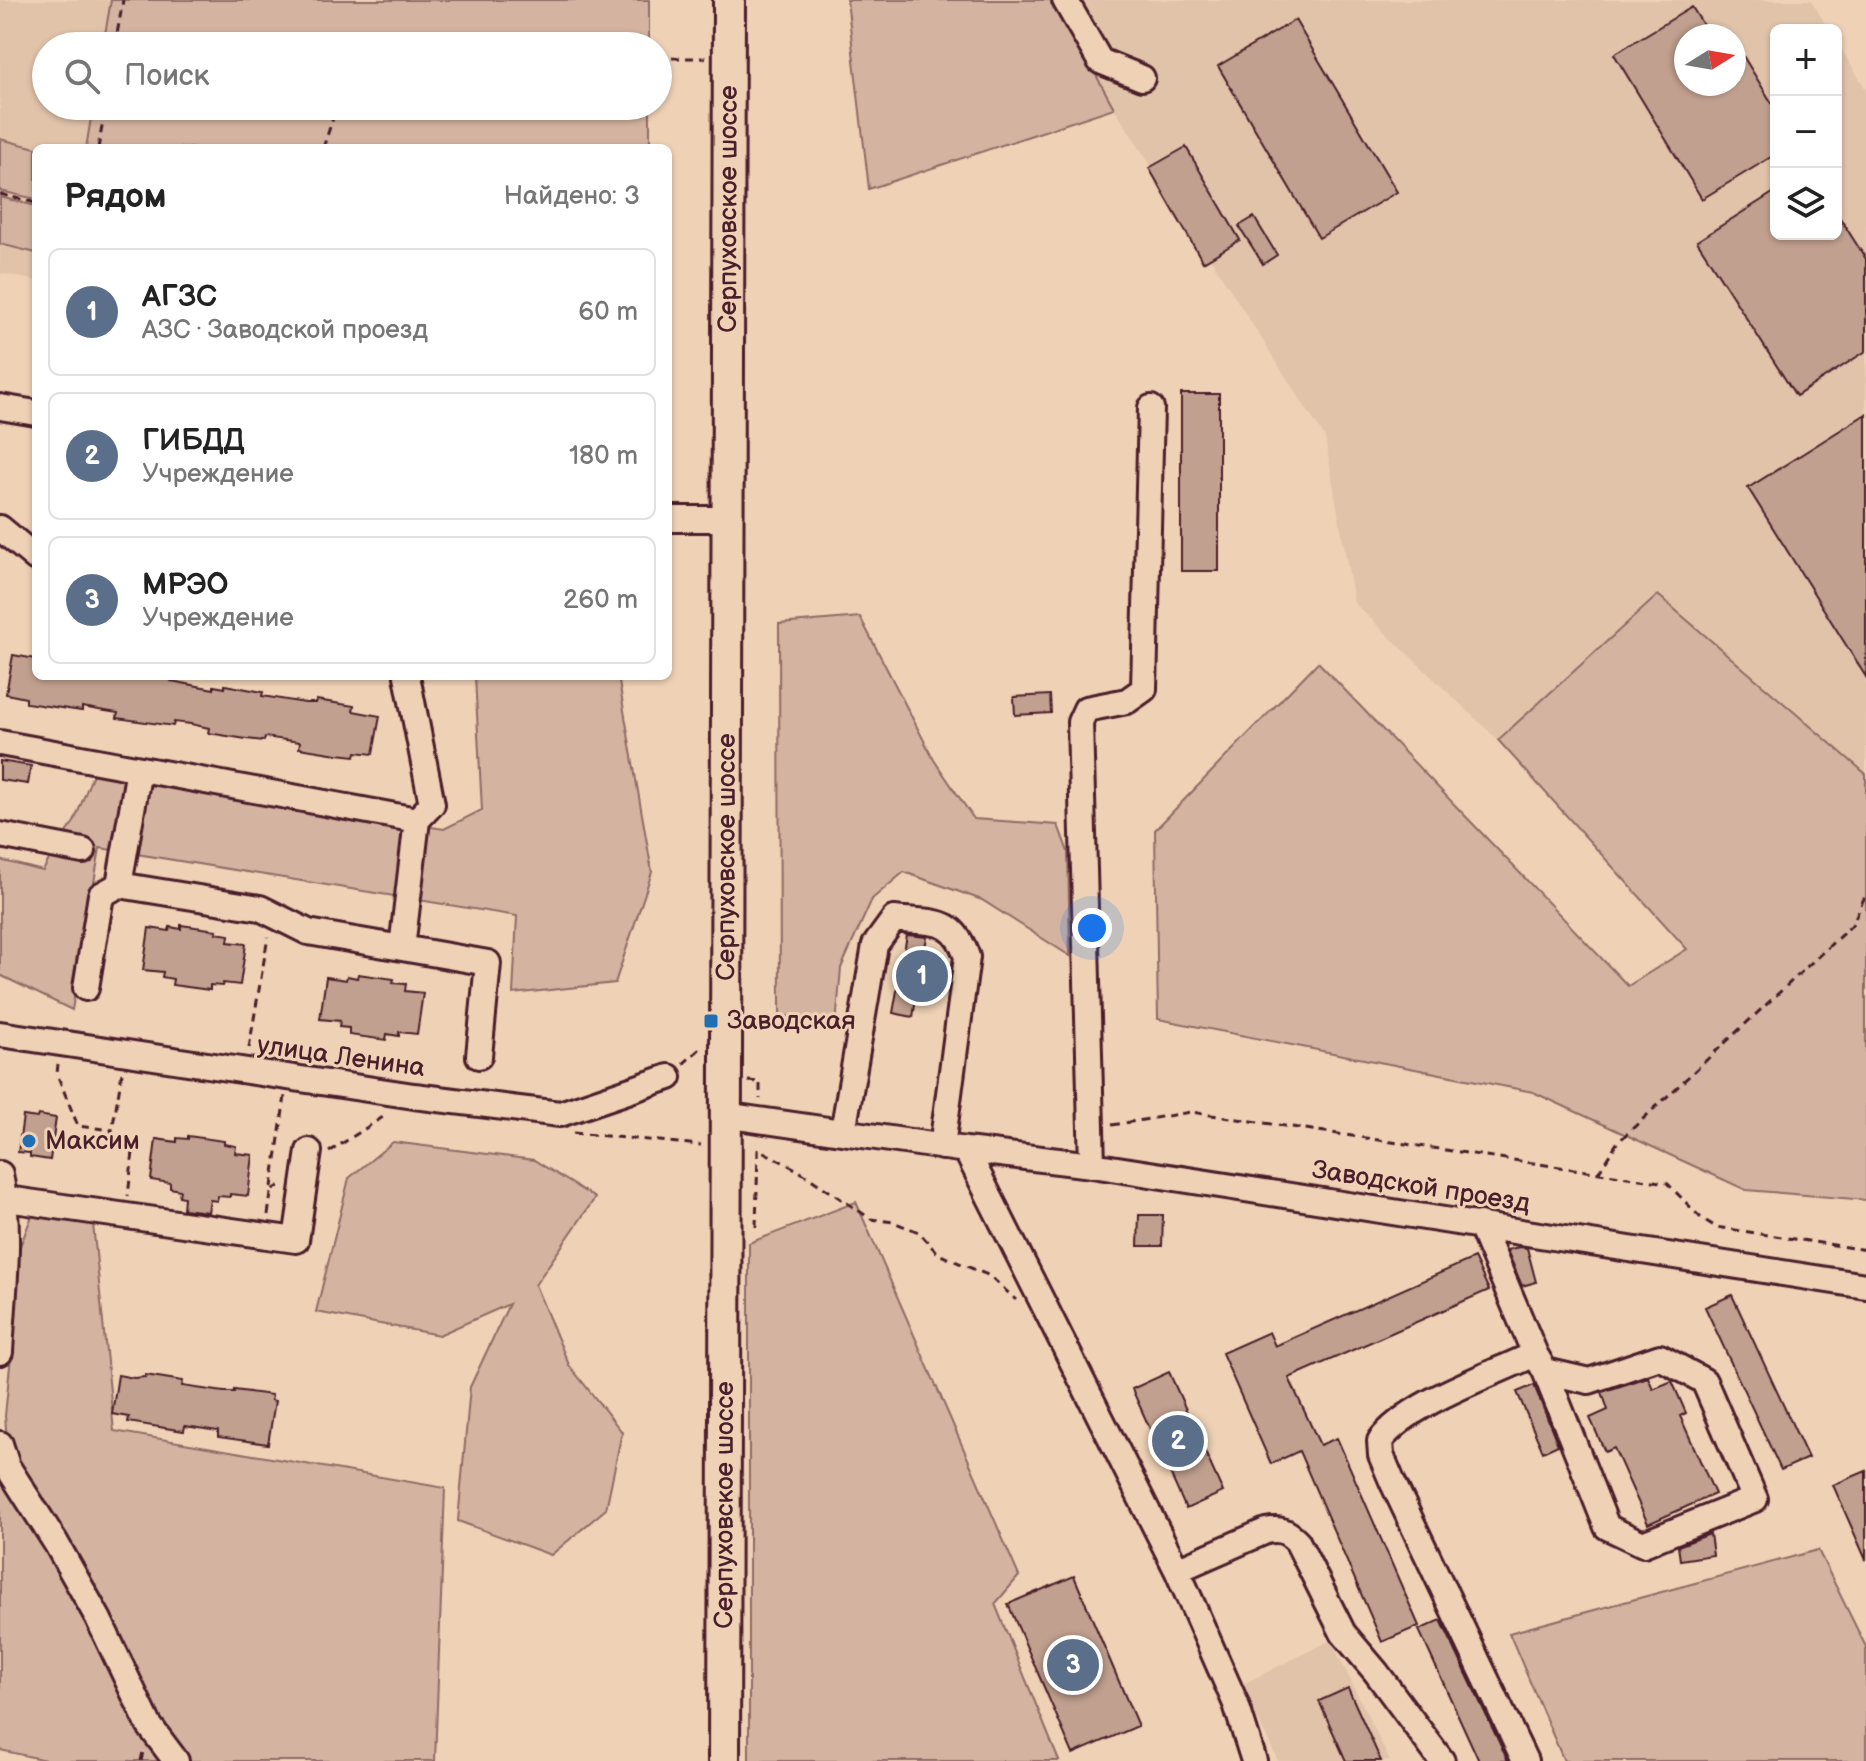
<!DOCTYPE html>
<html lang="ru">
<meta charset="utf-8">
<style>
:root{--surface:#fff;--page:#f2f2f2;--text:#222;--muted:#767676;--line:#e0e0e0;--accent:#1f6fb2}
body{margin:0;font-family:"Balsamiq Sans",sans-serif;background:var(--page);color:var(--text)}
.controls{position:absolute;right:24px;top:24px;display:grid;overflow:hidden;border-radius:12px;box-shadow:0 2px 6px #0004}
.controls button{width:72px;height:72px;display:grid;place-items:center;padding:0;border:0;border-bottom:2px solid var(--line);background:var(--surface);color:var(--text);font:40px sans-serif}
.compass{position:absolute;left:1674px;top:24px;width:72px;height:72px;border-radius:50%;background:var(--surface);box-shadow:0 2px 6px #0004;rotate:79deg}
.you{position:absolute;left:1092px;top:928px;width:28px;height:28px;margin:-20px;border:6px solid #fff;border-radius:50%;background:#1a73e8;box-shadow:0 0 0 12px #1a73e833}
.badge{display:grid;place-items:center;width:52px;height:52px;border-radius:50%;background:var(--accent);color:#fff;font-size:26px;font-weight:700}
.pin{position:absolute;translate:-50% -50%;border:4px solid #fff;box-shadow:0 2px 8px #0006}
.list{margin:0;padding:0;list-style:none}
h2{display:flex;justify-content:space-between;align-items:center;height:104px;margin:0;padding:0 32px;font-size:34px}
h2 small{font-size:26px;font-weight:400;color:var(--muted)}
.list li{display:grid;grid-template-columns:52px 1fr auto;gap:24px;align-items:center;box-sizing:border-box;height:128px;margin:0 16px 16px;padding:0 16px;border:2px solid var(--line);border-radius:12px}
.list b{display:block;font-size:30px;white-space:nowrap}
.list p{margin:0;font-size:26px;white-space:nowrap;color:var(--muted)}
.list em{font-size:26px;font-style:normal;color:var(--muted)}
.icon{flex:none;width:44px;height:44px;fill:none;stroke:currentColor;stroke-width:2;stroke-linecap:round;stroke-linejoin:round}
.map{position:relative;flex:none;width:1866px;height:1761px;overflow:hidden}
.search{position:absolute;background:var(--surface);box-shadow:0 2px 6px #0004;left:32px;top:32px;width:640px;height:88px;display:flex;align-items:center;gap:20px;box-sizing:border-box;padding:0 28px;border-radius:44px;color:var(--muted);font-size:30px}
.panel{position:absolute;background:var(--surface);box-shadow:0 2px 6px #0004;left:32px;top:144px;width:640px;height:536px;border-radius:12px}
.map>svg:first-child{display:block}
.built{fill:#e1c3aa;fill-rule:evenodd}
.green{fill:#d4b4a0;stroke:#8f6a66;stroke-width:2}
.building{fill:#c1a08f;stroke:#4a1f2b;stroke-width:2}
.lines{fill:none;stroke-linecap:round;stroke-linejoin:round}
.minor-casing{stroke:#4a1f2b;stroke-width:30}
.major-casing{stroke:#4a1f2b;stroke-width:36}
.path{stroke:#4a1f2b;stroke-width:3;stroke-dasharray:8 6;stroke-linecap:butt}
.minor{stroke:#efd2b6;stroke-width:24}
.major{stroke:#efd2b6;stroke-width:30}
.poi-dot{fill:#1f6fb2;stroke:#efd2b6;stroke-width:3}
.labels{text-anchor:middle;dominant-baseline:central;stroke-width:6;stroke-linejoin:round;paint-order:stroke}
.street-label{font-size:26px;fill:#4a1f2b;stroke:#efd2b6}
.poi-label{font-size:26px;fill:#4a1f2b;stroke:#efd2b6;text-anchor:start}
</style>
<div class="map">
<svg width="1866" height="1761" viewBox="0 0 1866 1761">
<rect width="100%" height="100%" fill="#efd2b6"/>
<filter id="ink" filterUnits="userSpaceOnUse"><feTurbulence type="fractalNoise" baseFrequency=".0125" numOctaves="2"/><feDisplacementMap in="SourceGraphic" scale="16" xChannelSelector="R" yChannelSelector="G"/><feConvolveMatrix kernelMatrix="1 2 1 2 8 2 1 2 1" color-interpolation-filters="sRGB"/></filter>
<g filter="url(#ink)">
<!-- built -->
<path class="built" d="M0,0H111L103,46H46V106H93L86,148H36V281L0,273Z
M1055,0H1811L1829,30H1776V234H1836V41L1866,89V774L1658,596L1498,740L1354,603L1325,438L1114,108ZM1686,36H1734V84H1686Z
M1331,1640L1390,1761H1278L1241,1685Z"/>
<!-- green -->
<path class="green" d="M111,0H649V46H103Z
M847,0H1055L1114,108L869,189Z
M93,106H650V148H86Z
M0,139L36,148V199L0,191Z
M0,197L36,206V253L0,244Z
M1658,595L1866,774V1200L1746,1190L1533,1092L1158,1019L1155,830L1318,662L1628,986L1687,949L1498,740Z
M860,617L934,760L974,819L1058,825L1068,852L1070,956L982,900L904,872L872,899L841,968L836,1025L780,1015L779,624Z
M475,676H618L652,872L615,983L513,994L517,916L100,848L72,1010L0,975V860L43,871L56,846L74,822L93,774L444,829L482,810Z
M393,1142L534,1160L595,1198L535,1285L569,1365L622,1432L606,1509L551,1555L458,1521L470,1387L509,1304L439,1335L316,1312L349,1178Z
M856,1202L1019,1576L995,1604L1059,1761H749V1243Z
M33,1213L93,1224L114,1431L445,1488L435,1761H50L0,1750V1443L7,1441L5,1416L15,1315L14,1262Z
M1818,1550L1866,1647V1761H1564L1509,1633Z"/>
<!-- building -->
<path class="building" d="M1692,7L1710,36H1686V84H1734V41L1776,110V154L1702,199L1614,54Z
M1295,20L1397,192L1319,238L1218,66Z
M1186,147L1240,240L1203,262L1149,168Z
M1776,191V234H1836V212L1866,259V351L1796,396L1697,241Z
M1254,217L1277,255L1263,264L1239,226Z
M1181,394H1219V571H1181Z
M1866,414V677L1748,488Z
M13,655L36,659V676H171V681L214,689V686L225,688V685L263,692L262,696L305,703H316V700L354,706L353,711L380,716L373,754L356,752L355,756L337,754L299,748L300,742L265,737L264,741L246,739L208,733L209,728L191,724L174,722L173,726L117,718L118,713L99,710L82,707V711L26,703V698L6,694Z
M1050,695L1051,713L1015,715L1014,697Z
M0,761L31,766L28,784L0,780Z
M181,925L217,930L216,933L229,935L228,942L246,944L240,985L223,983L222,986L210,985V990L172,985L173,979L162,977L163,972L143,970L149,928L169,931L170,927L181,929Z
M907,935L927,937L913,1017L893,1013Z
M358,974L394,979L393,983L406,984L405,991L423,993L417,1034L399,1032V1036L387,1034L386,1040L349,1035V1028L339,1027L340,1021L320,1019L326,977L346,980L347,976L357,978Z
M38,1115L56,1118L50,1160L30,1157V1153L18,1152L23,1116L37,1118Z
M188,1136L224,1141V1144L236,1146L235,1153L253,1155L248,1196L230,1194V1197L218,1196L217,1201L210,1200L208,1212L183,1209L184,1197L179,1196L180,1190L170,1188V1183L151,1180L156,1139L177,1142V1138L188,1139Z
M1139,1215H1163L1162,1246H1138Z
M1519,1247L1527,1248L1536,1282L1522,1286L1507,1250Z
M1474,1258L1489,1290L1289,1378L1320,1445L1337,1438L1419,1626L1382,1642L1299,1451L1271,1464L1222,1353L1269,1332L1275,1346Z
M1732,1295L1808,1458L1781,1470L1705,1307Z
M1169,1372L1223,1492L1186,1509L1132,1389Z
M118,1375L134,1378L145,1377V1375L183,1381L182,1386L224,1392H234V1390L272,1395L271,1400L275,1401L268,1444L218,1437V1431L185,1426L184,1431L128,1422L129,1417L112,1414Z
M1648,1377L1653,1389L1672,1381L1686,1413L1680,1416L1715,1494L1648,1524L1614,1448L1605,1452L1590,1418L1608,1410L1602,1392Z
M1534,1385L1558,1445L1543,1452L1517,1392Z
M1866,1471V1560L1833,1485Z
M1710,1534L1713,1555L1680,1560L1678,1546Z
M1074,1576L1138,1726L1073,1754L1008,1604Z
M1441,1620L1508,1761H1479L1419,1630Z
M1348,1688L1381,1761H1346L1319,1701Z"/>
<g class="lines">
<!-- minor casing -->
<g class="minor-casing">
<path id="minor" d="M1065,0L1100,61L1142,78
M0,407L36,413
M668,519H727
M0,528L36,558
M0,743L417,820L432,804L407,676
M139,769L119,885L260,908L308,932L402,948L417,820
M0,835L83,851
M402,948L488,963L479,1056
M86,988L101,895L119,885
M0,1034L414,1096L560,1114L669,1077
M724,1115L966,1150L1092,1165L1866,1286
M843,1132L875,945L894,919C933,924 953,915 967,957L942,1147
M966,1150L1177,1570L1236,1704L1254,1761
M1092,1165L1080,722L1086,709L1127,701L1144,689L1151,408
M0,1174C12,1232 3,1293 0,1352
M0,1198L296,1240L309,1151
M1480,1224L1535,1354L1545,1371L1589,1381L1660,1357L1704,1381L1755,1499L1643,1544L1607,1527L1545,1371
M0,1444L7,1466L56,1543L98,1618L149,1725L176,1761
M1177,1570L1266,1531C1280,1528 1287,1531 1297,1541L1343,1633L1376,1672L1442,1761
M1525,1761L1392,1481L1381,1455L1380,1441C1407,1403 1491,1375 1535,1354"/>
</g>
<!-- major casing -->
<g class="major-casing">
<g id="major">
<path id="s1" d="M724,1761L729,0"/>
</g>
</g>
<!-- path -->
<path class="path" d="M115,46L123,0
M658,58H706
M98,148L106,106
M323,148L337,106
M0,194L36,203
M249,1048L268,937
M58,1064L57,1074L78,1126L112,1130
M683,1064L702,1047
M122,1073L111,1136L134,1143L128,1196
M748,1081L760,1082V1099
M1112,1125L1191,1112L1667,1183L1701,1218L1716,1227L1866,1250
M573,1133L701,1145
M329,1152L386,1115
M1598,1173L1617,1143L1852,925L1866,894
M273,1190L283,1183
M268,1215L285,1096
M756,1227L758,1149L796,1169L871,1219L893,1222L919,1232L938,1254L990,1276L1016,1300
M141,1761L143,1752"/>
<!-- minor -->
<use href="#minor" class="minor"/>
<!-- major -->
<use href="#major" class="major"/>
</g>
</g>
<!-- markers -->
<g class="poi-dot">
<rect x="703" y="1013" width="16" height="16" rx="4"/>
<circle cx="29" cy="1141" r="8"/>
</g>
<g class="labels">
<!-- street labels -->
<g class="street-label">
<text stroke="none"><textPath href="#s1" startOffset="1552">Серпуховское шоссе</textPath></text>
<text stroke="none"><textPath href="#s1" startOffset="904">Серпуховское шоссе</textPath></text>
<text transform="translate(341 1057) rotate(8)">улица Ленина</text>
<text transform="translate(1421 1187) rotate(9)">Заводской проезд</text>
<text stroke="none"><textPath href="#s1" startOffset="256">Серпуховское шоссе</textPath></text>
</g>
<!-- poi labels -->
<g class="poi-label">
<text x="727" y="1021">Заводская</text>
<text x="45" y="1141">Максим</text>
</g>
</g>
</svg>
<div class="controls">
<button>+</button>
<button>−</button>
<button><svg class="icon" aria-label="layers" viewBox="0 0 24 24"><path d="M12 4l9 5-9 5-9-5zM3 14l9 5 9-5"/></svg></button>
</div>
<svg class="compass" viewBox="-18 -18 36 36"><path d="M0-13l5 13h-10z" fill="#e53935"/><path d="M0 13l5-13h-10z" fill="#767676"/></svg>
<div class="you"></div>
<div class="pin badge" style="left:922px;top:976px;background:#5c6f8a">1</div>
<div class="pin badge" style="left:1178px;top:1441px;background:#5c6f8a">2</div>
<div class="pin badge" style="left:1073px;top:1665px;background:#5c6f8a">3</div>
<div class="search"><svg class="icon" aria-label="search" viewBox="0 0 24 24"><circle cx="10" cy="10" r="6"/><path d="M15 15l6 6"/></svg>Поиск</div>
<section class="panel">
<h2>Рядом<small>Найдено: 3</small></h2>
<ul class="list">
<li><span class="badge" style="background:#5c6f8a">1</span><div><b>АГЗС</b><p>АЗС · Заводской проезд</p></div><em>60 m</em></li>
<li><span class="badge" style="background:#5c6f8a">2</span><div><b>ГИБДД</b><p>Учреждение</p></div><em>180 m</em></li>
<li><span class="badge" style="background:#5c6f8a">3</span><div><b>МРЭО</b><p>Учреждение</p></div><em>260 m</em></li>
</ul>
</section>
</div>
